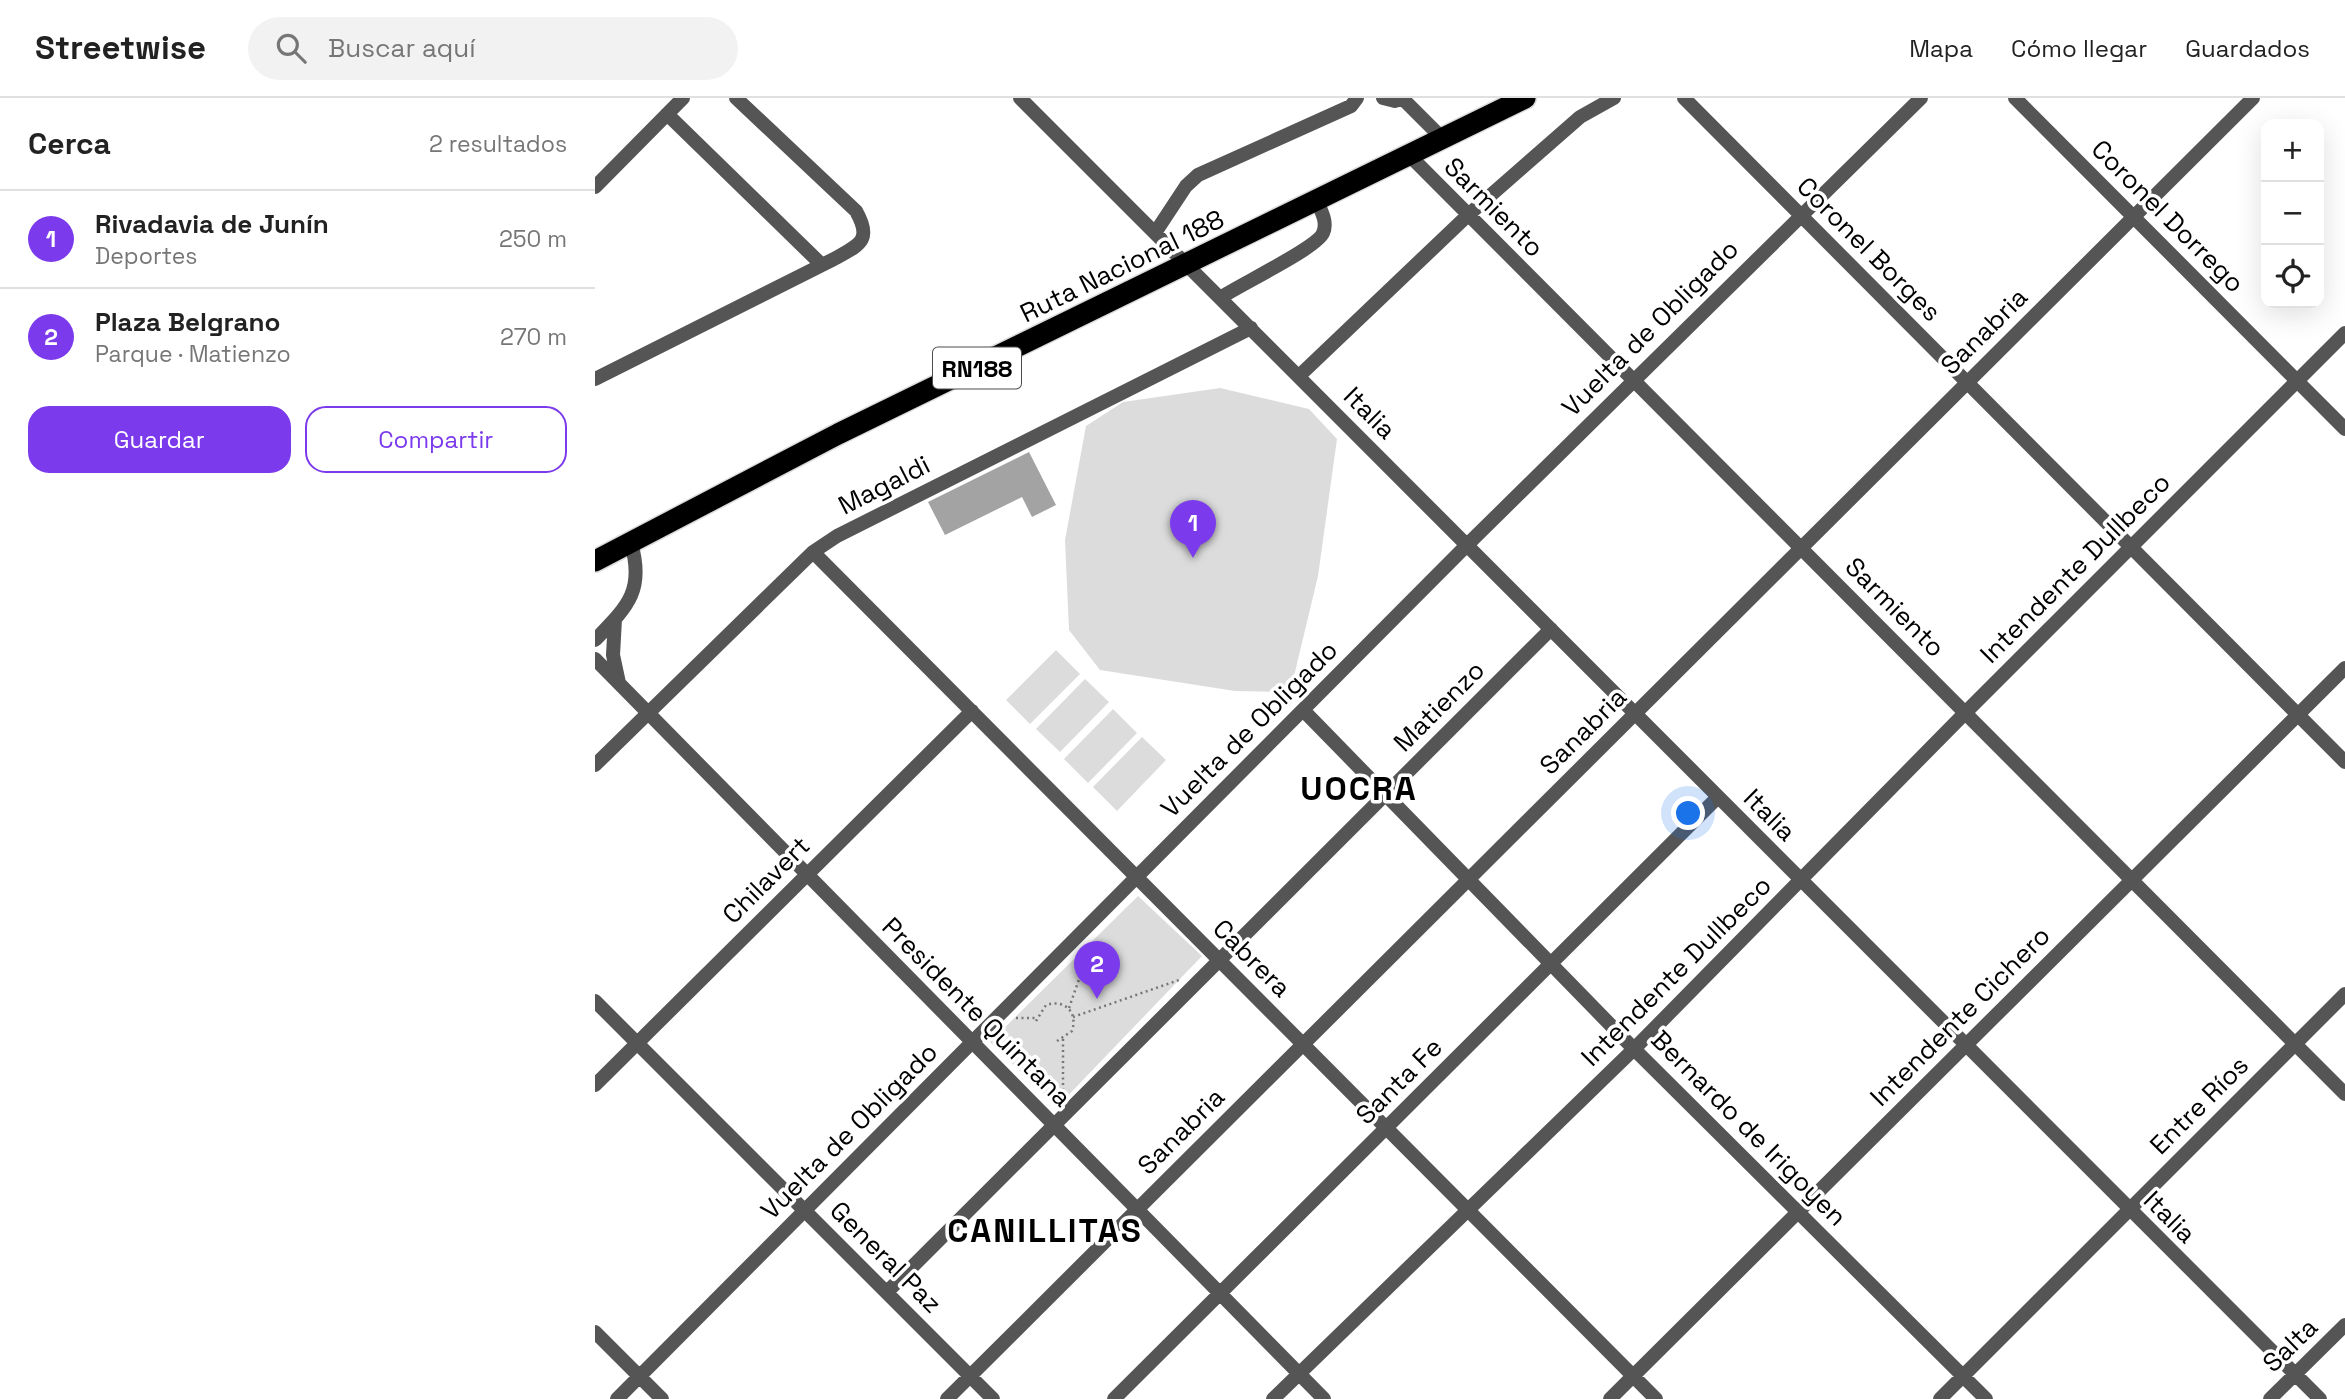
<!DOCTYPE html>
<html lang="es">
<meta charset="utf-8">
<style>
:root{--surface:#fff;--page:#f2f2f2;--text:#222;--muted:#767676;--line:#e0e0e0;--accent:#7c3aed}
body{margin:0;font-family:"Space Grotesk",sans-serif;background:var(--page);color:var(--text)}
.controls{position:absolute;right:21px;top:21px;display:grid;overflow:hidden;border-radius:14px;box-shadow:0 7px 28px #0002}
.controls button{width:63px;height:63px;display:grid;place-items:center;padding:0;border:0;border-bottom:2px solid var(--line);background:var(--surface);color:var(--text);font:35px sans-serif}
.you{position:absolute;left:1094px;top:716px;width:24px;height:24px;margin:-18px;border:5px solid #fff;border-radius:50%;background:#1a73e8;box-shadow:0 0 0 10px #1a73e833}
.badge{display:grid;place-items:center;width:46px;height:46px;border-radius:50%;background:var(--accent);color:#fff;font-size:23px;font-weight:700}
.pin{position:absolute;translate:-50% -58px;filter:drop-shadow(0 2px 4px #0008)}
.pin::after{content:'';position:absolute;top:37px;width:24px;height:21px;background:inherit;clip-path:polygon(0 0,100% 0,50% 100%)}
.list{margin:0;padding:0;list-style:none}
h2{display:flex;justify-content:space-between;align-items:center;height:91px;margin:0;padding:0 28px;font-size:30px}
h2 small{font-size:23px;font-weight:400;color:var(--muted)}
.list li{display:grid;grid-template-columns:46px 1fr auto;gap:21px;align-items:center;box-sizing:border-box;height:98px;padding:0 28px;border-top:2px solid var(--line)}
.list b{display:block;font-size:26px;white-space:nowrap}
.list p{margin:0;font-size:23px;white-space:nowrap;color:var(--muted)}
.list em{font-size:23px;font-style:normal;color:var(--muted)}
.actions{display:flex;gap:14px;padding:21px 28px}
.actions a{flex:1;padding:16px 0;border:2px solid var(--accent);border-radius:21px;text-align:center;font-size:24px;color:var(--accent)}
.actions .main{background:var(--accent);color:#fff}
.icon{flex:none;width:38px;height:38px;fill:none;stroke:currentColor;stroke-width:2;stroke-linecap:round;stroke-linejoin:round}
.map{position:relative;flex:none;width:1750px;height:1301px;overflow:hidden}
header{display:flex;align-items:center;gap:42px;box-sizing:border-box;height:98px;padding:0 35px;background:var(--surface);border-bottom:2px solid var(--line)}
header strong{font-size:33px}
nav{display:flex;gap:38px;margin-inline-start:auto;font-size:24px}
.search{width:490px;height:63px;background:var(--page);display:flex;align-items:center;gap:18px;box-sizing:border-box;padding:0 24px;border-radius:38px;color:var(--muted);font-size:26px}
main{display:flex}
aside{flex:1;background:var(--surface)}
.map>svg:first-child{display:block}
.green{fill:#dcdcdc}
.water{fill:#a3a3a3}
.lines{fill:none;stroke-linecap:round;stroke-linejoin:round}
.highway-casing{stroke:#dbdbdb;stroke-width:24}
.path{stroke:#777;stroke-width:2.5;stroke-dasharray:2 3.5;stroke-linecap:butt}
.minor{stroke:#555;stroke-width:14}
.highway{stroke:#000;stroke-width:21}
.labels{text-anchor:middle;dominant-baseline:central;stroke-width:7;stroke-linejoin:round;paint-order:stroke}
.shield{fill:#fff;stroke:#4c4c4c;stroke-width:2}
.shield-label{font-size:24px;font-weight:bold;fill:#000}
.street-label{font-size:26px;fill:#000;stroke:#fff}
.district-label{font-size:33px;font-weight:bold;letter-spacing:2px;fill:#000;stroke:#fff}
</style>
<header>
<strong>Streetwise</strong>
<div class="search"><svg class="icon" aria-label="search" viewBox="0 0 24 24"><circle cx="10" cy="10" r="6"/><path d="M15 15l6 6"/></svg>Buscar aquí</div>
<nav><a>Mapa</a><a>Cómo llegar</a><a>Guardados</a></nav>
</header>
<main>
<aside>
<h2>Cerca<small>2 resultados</small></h2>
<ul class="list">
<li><span class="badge">1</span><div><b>Rivadavia de Junín</b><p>Deportes</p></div><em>250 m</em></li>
<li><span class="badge">2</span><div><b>Plaza Belgrano</b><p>Parque · Matienzo</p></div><em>270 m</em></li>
</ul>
<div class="actions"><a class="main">Guardar</a><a>Compartir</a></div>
</aside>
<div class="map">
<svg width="1750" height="1301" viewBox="0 0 1750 1301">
<rect width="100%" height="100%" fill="#fff"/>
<!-- green -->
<path class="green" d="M625,290L714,311L742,341L723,478L699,578L688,594L640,593L505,572L474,532L470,442L491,328L528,304Z
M461,552L485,576L435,626L411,602Z
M490,581L514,604L465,654L441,631Z
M518,611L542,635L493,685L469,661Z
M547,639L571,662L522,713L498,689Z
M543,798L607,858L462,1009L395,944Z"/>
<!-- water -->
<path class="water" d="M434,354L461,407L437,419L427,399L350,437L333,404Z"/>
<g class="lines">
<!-- highway casing -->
<g class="highway-casing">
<path id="highway" d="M0,463L243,336L930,0"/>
</g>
<!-- path -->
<path class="path" d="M474,910L497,844
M478,919L584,882
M421,920H442
M441,923L451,907C470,901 483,914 477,933L462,943
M468,941V997"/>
<!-- minor -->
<path class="minor" d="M425,0L1725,1301
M788,0L800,3L808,0
M807,0L848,41
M1089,0L1750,664
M1420,0L1750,331
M72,16L227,167
M815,58L1750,996
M0,89L88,0
M560,135L591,88L603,77L756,8L762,0
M625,200C644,187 722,150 728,135C733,124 726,113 722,103
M704,278L872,118L985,19L1019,0
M0,281L239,161C264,147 278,143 261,113L141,0
M218,454L1061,1301
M20,521L18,557L24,585
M0,542C32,509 50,493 36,445
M0,561L729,1301
M708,612L1039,951L1391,1301
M0,667L218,454L242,438L656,230
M0,903L398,1301
M0,987L377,613
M292,1194L956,531
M0,1234L67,1301
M22,1301L872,447L1326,0
M352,1301L1658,0
M519,1301L1123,699
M678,1301L1039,951L1371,614L1750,235
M1015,1301L1750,570
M1345,1301L1750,896
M1675,1301L1750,1227"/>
<!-- highway -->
<use href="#highway" class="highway"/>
</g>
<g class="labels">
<!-- shield labels -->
<rect class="shield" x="338" y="249.5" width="88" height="41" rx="5"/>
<g class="shield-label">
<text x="382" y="270">RN188</text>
</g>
<!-- street labels -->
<g class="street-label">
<text transform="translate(899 109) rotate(45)">Sarmiento</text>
<text transform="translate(1573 118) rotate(45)">Coronel Dorrego</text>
<text transform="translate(1274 151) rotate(45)">Coronel Borges</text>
<text transform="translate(527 168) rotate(-26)">Ruta Nacional 188</text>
<text transform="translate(1055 230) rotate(-45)">Vuelta de Obligado</text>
<text transform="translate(1389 233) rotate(-45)">Sanabria</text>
<text transform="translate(775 315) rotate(45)">Italia</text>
<text transform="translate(289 387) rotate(-27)">Magaldi</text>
<text transform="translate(1480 470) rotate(-45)">Intendente Dullbeco</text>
<text transform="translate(1300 509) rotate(45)">Sarmiento</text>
<text transform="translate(844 608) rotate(-45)">Matienzo</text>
<text transform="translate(654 631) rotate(-45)">Vuelta de Obligado</text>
<text transform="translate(988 633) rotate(-45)">Sanabria</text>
<text transform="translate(1175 717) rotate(45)">Italia</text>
<text transform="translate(171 782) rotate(-45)">Chilavert</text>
<text transform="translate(657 860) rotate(45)">Cabrera</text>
<text transform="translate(1081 873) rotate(-45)">Intendente Dullbeco</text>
<text transform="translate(382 914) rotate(45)">Presidente Quintana</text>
<text transform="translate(1365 918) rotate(-45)">Intendente Cichero</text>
<text transform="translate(804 983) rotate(-45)">Santa Fe</text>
<text transform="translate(1604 1007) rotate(-45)">Entre Ríos</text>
<text transform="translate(1154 1030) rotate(45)">Bernardo de Irigoyen</text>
<text transform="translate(254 1033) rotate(-45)">Vuelta de Obligado</text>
<text transform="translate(586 1033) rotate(-45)">Sanabria</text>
<text transform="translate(1575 1119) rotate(45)">Italia</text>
<text transform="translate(291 1159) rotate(45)">General Paz</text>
<text transform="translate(1695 1247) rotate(-44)">Salta</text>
</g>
<!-- district labels -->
<g class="district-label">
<text x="764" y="691">UOCRA</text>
<text x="450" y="1133">CANILLITAS</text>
</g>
</g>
</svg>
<div class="controls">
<button>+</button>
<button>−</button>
<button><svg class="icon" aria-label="locate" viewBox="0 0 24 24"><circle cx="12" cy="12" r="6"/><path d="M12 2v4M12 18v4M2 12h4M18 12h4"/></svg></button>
</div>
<div class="you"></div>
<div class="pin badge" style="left:598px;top:460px">1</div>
<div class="pin badge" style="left:502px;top:901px">2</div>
</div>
</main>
